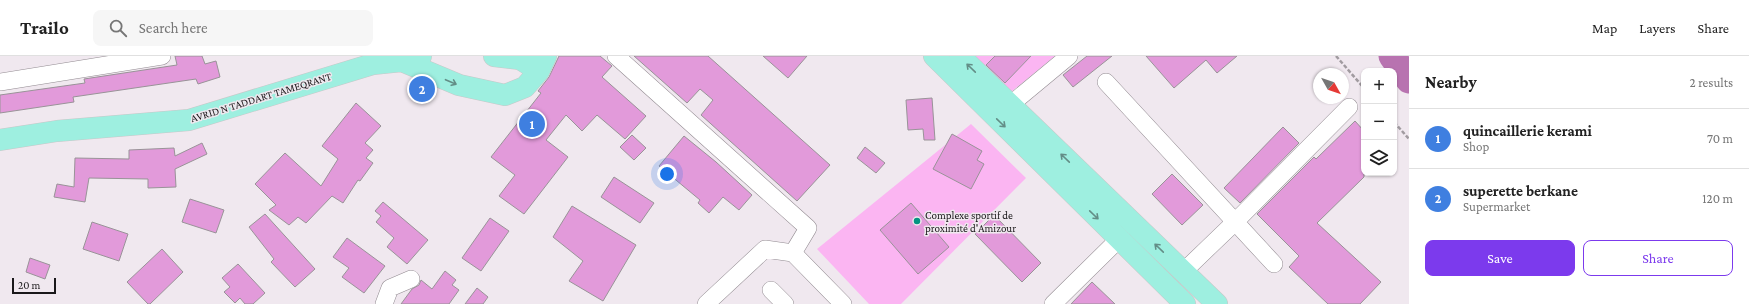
<!DOCTYPE html>
<meta charset="utf-8">
<style>
:root{--surface:#fff;--page:#f6f6f6;--text:#222;--muted:#767676;--line:#e0e0e0;--accent:#7c3aed}
body{margin:0;font-family:"Crimson Pro",serif;background:var(--page);color:var(--text)}
.controls{position:absolute;right:12px;top:12px;display:grid;overflow:hidden;border-radius:8px;box-shadow:0 1px 3px #0004}
.controls button{width:36px;height:36px;display:grid;place-items:center;padding:0;border:0;border-bottom:1px solid var(--line);background:var(--surface);color:var(--text);font:20px sans-serif}
.compass{position:absolute;left:1313px;top:12px;width:36px;height:36px;border-radius:50%;background:var(--surface);box-shadow:0 1px 3px #0004;rotate:130deg}
.scale{position:absolute;left:12px;bottom:10px;width:44px;box-sizing:border-box;padding-left:4px;border:2px solid #1a181a;border-top:0;font-size:11px;line-height:14px;white-space:nowrap;color:#1a181a;-webkit-text-stroke:3px #f0e8ef;paint-order:stroke}
.you{position:absolute;left:667px;top:118px;width:14px;height:14px;margin:-10px;border:3px solid #fff;border-radius:50%;background:#1a73e8;box-shadow:0 0 0 6px #1a73e833}
.badge{display:grid;place-items:center;width:26px;height:26px;border-radius:50%;background:var(--accent);color:#fff;font-size:13px;font-weight:700}
.pin{position:absolute;translate:-50% -50%;border:2px solid #fff;box-shadow:0 1px 4px #0006}
.list{margin:0;padding:0;list-style:none}
h2{display:flex;justify-content:space-between;align-items:center;height:52px;margin:0;padding:0 16px;font-size:17px}
h2 small{font-size:13px;font-weight:400;color:var(--muted)}
.list li{display:grid;grid-template-columns:26px 1fr auto;gap:12px;align-items:center;box-sizing:border-box;height:60px;padding:0 16px;border-top:1px solid var(--line)}
.list b{display:block;font-size:15px;white-space:nowrap}
.list p{margin:0;font-size:13px;white-space:nowrap;color:var(--muted)}
.list em{font-size:13px;font-style:normal;color:var(--muted)}
.actions{display:flex;gap:8px;padding:12px 16px}
.actions a{flex:1;padding:9px 0;border:1px solid var(--accent);border-radius:8px;text-align:center;font-size:14px;color:var(--accent)}
.actions .main{background:var(--accent);color:#fff}
.icon{flex:none;width:22px;height:22px;fill:none;stroke:currentColor;stroke-width:2;stroke-linecap:round;stroke-linejoin:round}
.map{position:relative;flex:none;width:1409px;height:248px;overflow:hidden}
header{display:flex;align-items:center;gap:24px;box-sizing:border-box;height:56px;padding:0 20px;background:var(--surface);border-bottom:1px solid var(--line)}
header strong{font-size:19px}
nav{display:flex;gap:22px;margin-inline-start:auto;font-size:14px}
.search{width:280px;height:36px;background:var(--page);display:flex;align-items:center;gap:10px;box-sizing:border-box;padding:0 14px;border-radius:8px;color:var(--muted);font-size:15px}
main{display:flex}
aside{flex:1;background:var(--surface)}
.map>svg:first-child{display:block}
.green{fill:#fbb5f2}
.lines{fill:none;stroke-linecap:round;stroke-linejoin:round}
.river{stroke:#b873b0;stroke-width:27}
.building{fill:#e29ada;stroke:#999398}
.minor-casing{stroke:#928b91;stroke-width:18}
.major-casing{stroke:#c8c8c8;stroke-width:22}
.path{stroke:#a19ba0;stroke-width:2.5;stroke-dasharray:4 2;stroke-linecap:butt}
.minor{stroke:#fff;stroke-width:17}
.major{stroke:#9eefe0;stroke-width:21}
.oneway{stroke:#638e87}
.poi-dot{fill:#059482;stroke:#f0e8ef;stroke-width:1.5}
.labels{text-anchor:middle;dominant-baseline:central;stroke-width:3;stroke-linejoin:round;paint-order:stroke}
.street-label{font-size:11px;fill:#1a181a;stroke:#f0e8ef}
.poi-label{font-size:11px;fill:#1a181a;stroke:#f0e8ef;text-anchor:start}
</style>
<header>
<strong>Trailo</strong>
<div class="search"><svg class="icon" aria-label="search" viewBox="0 0 24 24"><circle cx="10" cy="10" r="6"/><path d="M15 15l6 6"/></svg>Search here</div>
<nav><a>Map</a><a>Layers</a><a>Share</a></nav>
</header>
<main>
<div class="map">
<svg width="1409" height="248" viewBox="0 0 1409 248">
<rect width="100%" height="100%" fill="#f0e8ef"/>
<!-- green -->
<path class="green" d="M974,0H1055L1011,36Z
M971,68L1026,122L901,248H869L817,193Z"/>
<g class="lines">
<!-- river -->
<path class="river" d="M1392,0L1409,24"/>
</g>
<!-- building -->
<path class="building" d="M175,0H202L205,8L216,5L220,21L198,28L196,23L73,41L74,46L0,57V39L85,27L84,23L177,9Z
M559,0H600L612,10L602,21L646,60L625,83L597,59L582,75L566,59L546,84L568,101L524,158L499,140L515,119L491,101L541,37L538,35L549,21Z
M634,0H708L830,109L797,145L701,59L713,44L700,33L687,47Z
M763,0H807L788,22Z
M995,0H1031L1005,27L986,9Z
M1087,0H1112L1073,31L1063,19Z
M1146,0H1237L1217,17L1206,4L1174,32Z
M932,42L935,84H924L923,73L908,74L906,44Z
M356,47L381,70L365,87L373,94L366,102L373,107L360,125L358,124L343,147L332,140L306,167L298,161L289,169L269,154L276,149L255,128L285,97L321,130L338,103L322,90Z
M1355,65L1364,75V121L1317,167L1381,226L1360,248H1328L1289,211L1299,200L1257,158L1314,101L1316,103Z
M1283,71L1299,87L1240,147L1224,132Z
M952,78L982,95L977,104L984,108L971,133L933,113Z
M632,79L646,92L634,104L620,91Z
M684,80L716,106L752,139L739,154L723,141L709,157L698,147L700,144L659,110Z
M202,87L207,98L175,113L176,131L148,132V123L89,122L85,146L54,141L57,128L74,131L75,102L129,103V94L174,92L175,100Z
M865,91L885,107L876,117L857,102Z
M1172,118L1203,149L1182,169L1152,138Z
M614,121L654,147L640,167L601,141Z
M190,143L224,154L216,177L182,166Z
M383,146L428,184L407,208L387,191L394,182L376,166L381,160L375,155Z
M911,147L949,191L918,218L880,174Z
M572,150L636,189L603,245L569,225L583,205L553,181Z
M265,158L315,213L295,231L271,206L274,203L249,171Z
M994,159L1041,207L1022,226L975,178Z
M490,162L509,175L481,215L462,202Z
M92,166L128,178L119,205L83,193Z
M347,182L385,210L364,237L342,221L349,212L333,201Z
M162,193L183,216L150,248H148L127,226Z
M30,202L50,209L45,223L26,216Z
M238,208L265,237L253,248H245L240,242L235,247L224,236L230,231L222,222Z
M445,215L456,224L452,229L459,234L449,248H401L412,233L419,229L421,224L432,233Z
M1092,226L1115,248H1071Z
M477,232L488,241L483,248H465Z"/>
<g class="lines">
<!-- minor casing -->
<g class="minor-casing">
<path id="minor" d="M616,0L808,172L793,197
M0,26L162,0
M1106,26L1274,208
M1010,49L1069,0
M1184,215L1235,166L1349,51
M771,234L785,248
M384,248L390,232L411,223
M706,248L765,193L793,197L843,248
M1053,248L1119,183"/>
</g>
<!-- major casing -->
<g class="major-casing">
<path id="major" d="M494,0L520,3L539,15
M934,0L1185,248
M960,0L1217,248
M402,5L459,29L505,39L525,31L539,15L546,0
M0,84L57,75L189,64L373,8L402,5L421,0"/>
</g>
<!-- path -->
<path class="path" d="M1336,0L1364,32
M1394,66L1409,83"/>
<!-- minor -->
<use href="#minor" class="minor"/>
<!-- major -->
<use href="#major" class="major"/>
</g>
<!-- one-way arrows -->
<defs><path id="oneway-shaft" d="M-6 0H5M1.5-3L5.5 0L1.5 3" fill="none" stroke-width="1.6" stroke-linecap="round" stroke-linejoin="round"/></defs>
<g class="oneway">
<use href="#oneway-shaft" transform="translate(971 12) rotate(-136)"/>
<use href="#oneway-shaft" transform="translate(451 26) rotate(23)"/>
<use href="#oneway-shaft" transform="translate(1001 67) rotate(44)"/>
<use href="#oneway-shaft" transform="translate(1065 102) rotate(-136)"/>
<use href="#oneway-shaft" transform="translate(1094 159) rotate(44)"/>
<use href="#oneway-shaft" transform="translate(1159 192) rotate(-136)"/>
</g>
<!-- markers -->
<circle class="poi-dot" cx="917" cy="165" r="4"/>
<g class="labels">
<!-- street labels -->
<g class="street-label">
<text transform="translate(261 41) rotate(-17)">AVRID N TADDART TAMEQRANT</text>
</g>
<!-- poi labels -->
<g class="poi-label">
<text x="925" y="159">Complexe sportif de<tspan x="925" dy="13">proximité d'Amizour</tspan></text>
</g>
</g>
</svg>
<div class="controls">
<button>+</button>
<button>−</button>
<button><svg class="icon" aria-label="layers" viewBox="0 0 24 24"><path d="M12 4l9 5-9 5-9-5zM3 14l9 5 9-5"/></svg></button>
</div>
<svg class="compass" viewBox="-18 -18 36 36"><path d="M0-13l5 13h-10z" fill="#e53935"/><path d="M0 13l5-13h-10z" fill="#767676"/></svg>
<div class="scale">20 m</div>
<div class="you"></div>
<div class="pin badge" style="left:532px;top:68px;background:#3f7fe0">1</div>
<div class="pin badge" style="left:422px;top:33px;background:#3f7fe0">2</div>
</div>
<aside>
<h2>Nearby<small>2 results</small></h2>
<ul class="list">
<li><span class="badge" style="background:#3f7fe0">1</span><div><b>quincaillerie kerami</b><p>Shop</p></div><em>70 m</em></li>
<li><span class="badge" style="background:#3f7fe0">2</span><div><b>superette berkane</b><p>Supermarket</p></div><em>120 m</em></li>
</ul>
<div class="actions"><a class="main">Save</a><a>Share</a></div>
</aside>
</main>
